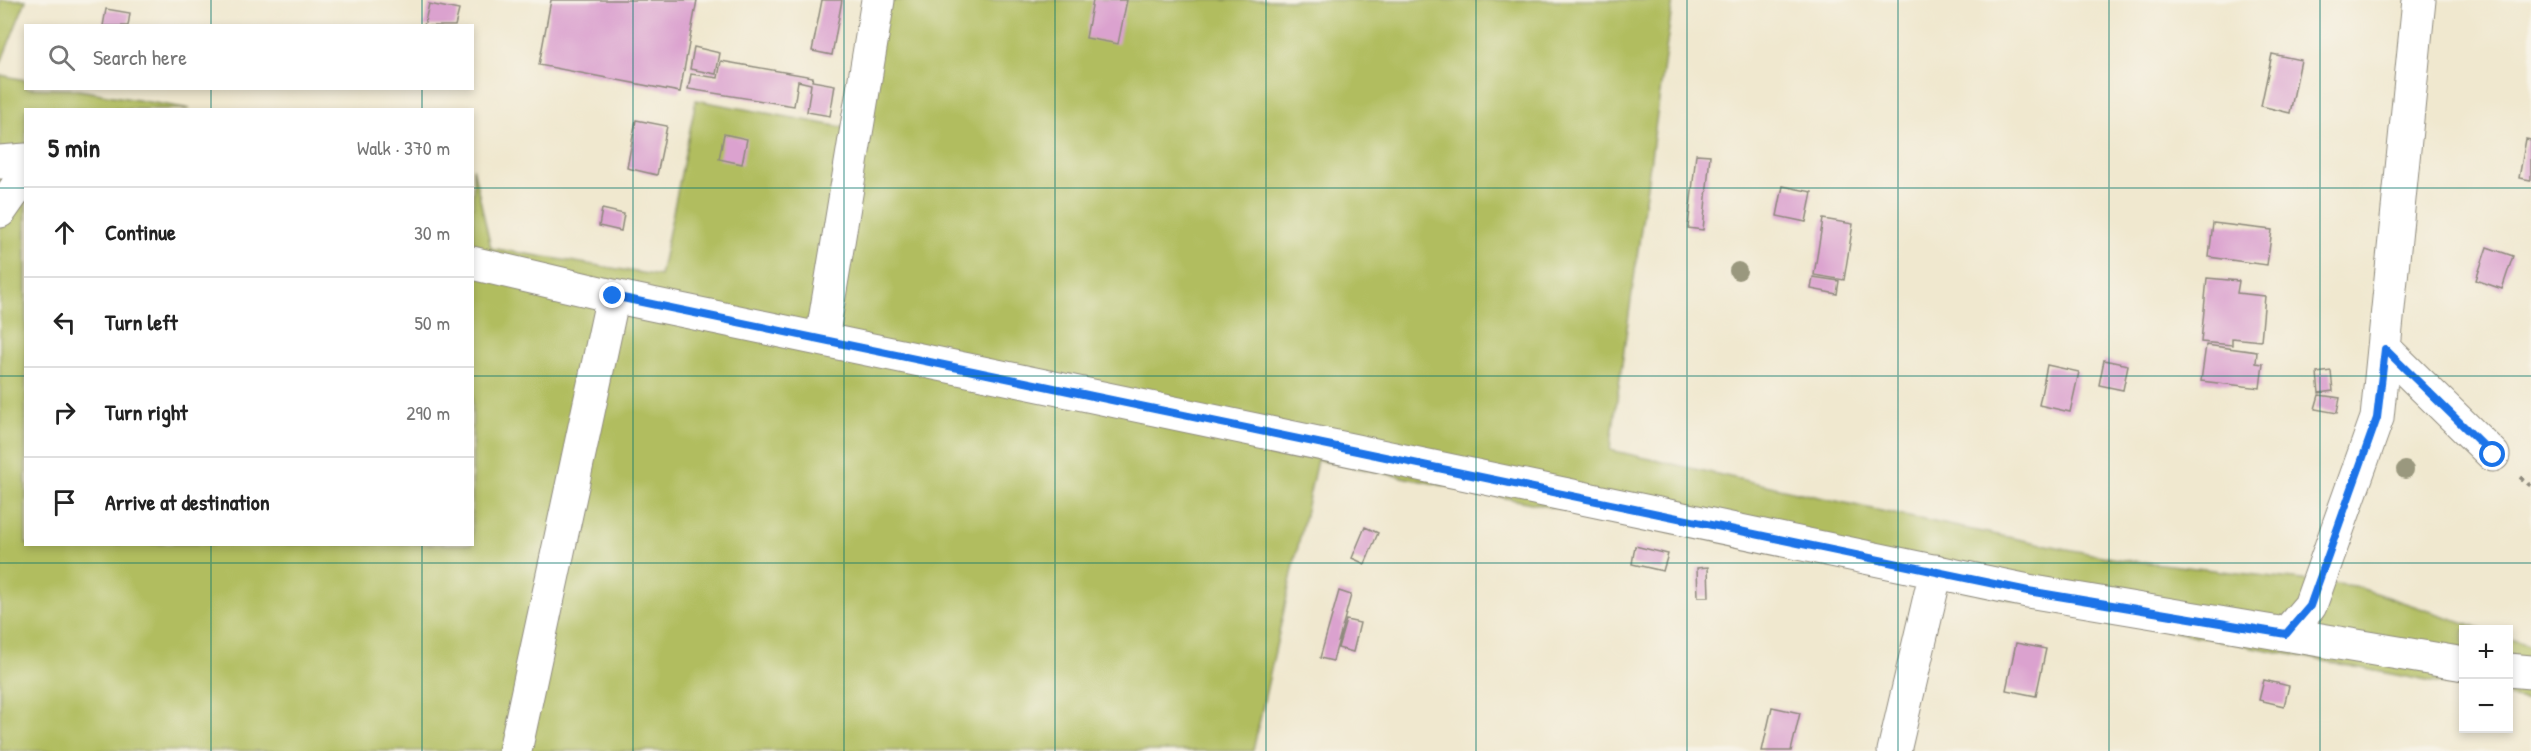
<!DOCTYPE html>
<meta charset="utf-8">
<style>
:root{--surface:#fff;--page:#f2f2f2;--text:#222;--muted:#767676;--line:#e0e0e0}
body{margin:0;font-family:"Patrick Hand",sans-serif;background:var(--page);color:var(--text)}
.controls{position:absolute;right:18px;bottom:18px;display:grid;overflow:hidden;border-radius:0px;box-shadow:0 3px 9px #0003}
.controls button{width:54px;height:54px;display:grid;place-items:center;padding:0;border:0;border-bottom:2px solid var(--line);background:var(--surface);color:var(--text);font:30px sans-serif}
.stop{position:absolute;width:18px;height:18px;margin:-14px;border:4px solid #1a73e8;border-radius:50%;background:#fff}
.stop.end{background:#1a73e8;border-color:#fff;box-shadow:0 2px 6px #0008}
.list{margin:0;padding:0;list-style:none}
h2{display:flex;justify-content:space-between;align-items:center;height:78px;margin:0;padding:0 24px;font-size:26px}
h2 small{font-size:20px;font-weight:400;color:var(--muted)}
.list li{display:grid;grid-template-columns:39px 1fr auto;gap:18px;align-items:center;box-sizing:border-box;height:90px;padding:0 24px;border-top:2px solid var(--line)}
.list b{display:block;font-size:22px;white-space:nowrap}
.list em{font-size:20px;font-style:normal;color:var(--muted)}
.icon{flex:none;width:33px;height:33px;fill:none;stroke:currentColor;stroke-width:2;stroke-linecap:round;stroke-linejoin:round}
.map{position:relative;flex:none;width:2531px;height:751px;overflow:hidden}
.search{position:absolute;background:var(--surface);box-shadow:0 3px 9px #0003;left:24px;top:24px;width:450px;height:66px;display:flex;align-items:center;gap:15px;box-sizing:border-box;padding:0 21px;border-radius:0px;color:var(--muted);font-size:22px}
.panel{position:absolute;background:var(--surface);box-shadow:0 3px 9px #0003;left:24px;top:108px;width:450px;height:438px;border-radius:0px}
.map>svg:first-child{display:block}
.green{fill:#b1bd5f;stroke:#6e7445;stroke-width:1.5}
.building{fill:#dba2cf}
.lines{fill:none;stroke-linecap:round;stroke-linejoin:round}
.minor-casing{stroke:#8e8a7d;stroke-width:35}
.path{stroke:#8e8a7d;stroke-width:4;stroke-dasharray:4.5 4.5;stroke-linecap:butt}
.minor{stroke:#fff;stroke-width:33}
.tree{fill:#9a987e}
.route{stroke:#1a73e8;stroke-width:8}
.grid{fill:none;stroke:#0f766e;stroke-width:1.5;stroke-opacity:0.55}
</style>
<div class="map">
<svg width="2531" height="751" viewBox="0 0 2531 751">
<rect width="100%" height="100%" fill="#f7f3e8"/>
<filter id="ink" filterUnits="userSpaceOnUse"><feTurbulence type="fractalNoise" baseFrequency=".0167" numOctaves="2"/><feDisplacementMap in="SourceGraphic" scale="12" xChannelSelector="R" yChannelSelector="G"/><feConvolveMatrix kernelMatrix="1 2 1 2 8 2 1 2 1" color-interpolation-filters="sRGB"/></filter>
<filter id="wash" filterUnits="userSpaceOnUse"><feTurbulence type="fractalNoise" baseFrequency=".008" numOctaves="4" result="noise"/><feDisplacementMap in="SourceGraphic" scale="24" xChannelSelector="R" yChannelSelector="G"/><feGaussianBlur stdDeviation="1.35" result="paint"/><feColorMatrix in="noise" values="0 0 0 0 0 0 0 0 0 0 0 0 0 0 0 0 0 1.4 0 .05"/><feComposite in="paint" operator="in"/></filter>
<g filter="url(#wash)">
<rect width="100%" height="100%" fill="#f0e8cf"/>
<!-- green -->
<path class="green" d="M0,0H26L0,65Z
M874,0H1673L1610,450L1899,515L2117,559L2354,586L2483,629L2464,630L2463,688L2053,608L1317,460L1253,751H0V75L25,80L26,88L73,89L190,109L26,110V544H472L473,168L491,248L660,276L696,100L852,129Z
M2508,638L2531,646V701L2509,697Z"/>
<g id="blocks">
<!-- building -->
<path class="building" d="M551,0H697L680,92L539,65Z
M822,0H842L832,55L812,51Z
M1093,0H1127L1118,44L1086,38Z
M429,4L459,10L455,26H424Z
M106,9L130,13L128,26H103Z
M694,47L720,53L716,74L690,69Z
M2272,54L2301,60L2290,113L2261,106Z
M721,61L813,77L812,81L835,85L830,116L807,112L811,84L798,81L794,106L688,89L691,74L718,78Z
M636,120L667,126L657,175L627,168Z
M724,134L747,139L742,164L719,159Z
M2526,139L2531,140V180L2519,178Z
M1696,154L1710,155L1703,230L1688,228Z
M1783,186L1812,192L1806,222L1777,216Z
M602,209L624,214L621,231L599,226Z
M1823,219L1853,224L1844,280L1814,275Z
M2213,223L2272,230L2267,265L2209,257Z
M2487,247L2513,256L2502,289L2476,280Z
M1813,277L1839,281L1837,294L1811,289Z
M2207,278L2239,281L2237,293L2265,296L2261,341L2232,338V345L2201,342Z
M2206,345L2257,352L2256,363L2263,364L2260,388L2201,381Z
M2104,360L2128,365L2123,390L2099,385Z
M2047,365L2079,372L2070,412L2039,405Z
M2331,371L2333,391L2319,393L2317,373Z
M2319,395L2340,398L2337,413L2315,409Z
M1365,527L1378,533L1365,564L1352,558Z
M1635,546L1668,554L1663,571L1632,564Z
M1708,567L1709,597H1698L1697,568Z
M1339,591L1351,595L1333,661L1320,658Z
M1346,620L1360,623L1353,652L1338,648Z
M2016,643L2046,649L2036,696L2006,690Z
M2264,680L2289,686L2284,706L2259,700Z
M1772,707L1800,713L1791,751H1762Z"/>
</g>
</g>
<g filter="url(#ink)">
<use href="#blocks" fill-opacity="0" stroke="#8e8a7d" stroke-width="1.5"/>
<g class="lines">
<!-- minor casing -->
<g class="minor-casing">
<path id="minor" d="M0,162L26,160
M0,211L19,184L26,180
M472,263L613,296L2028,591L2464,664
M822,339L878,0
M2385,349L2493,455
M2286,634L2310,606L2377,418L2419,0
M2508,670L2531,672
M515,751L613,296
M1894,751L1936,571"/>
</g>
<!-- path -->
<path class="path" d="M2520,477L2531,486"/>
<!-- minor -->
<use href="#minor" class="minor"/>
</g>
<!-- trees -->
<g class="tree">
<circle cx="1738" cy="271" r="9"/>
<circle cx="2405" cy="470" r="9"/>
</g>
</g>
<g class="lines" filter="url(#ink)">
<!-- route -->
<path class="route" d="M613,296L2028,591L2286,634L2310,606L2377,418L2385,349L2493,455"/>
</g>
<!-- grid -->
<path class="grid" d="M211,0V26M422,0V26M633,0V751M844,0V751M1055,0V751M1266,0V751M1476,0V751M1687,0V751M1898,0V751M2109,0V751M2320,0V751M211,88V110M422,88V110M0,188H26M472,188H2531M0,376H26M472,376H2531M211,544V751M422,544V751M0,563H2531"/>
</svg>
<div class="controls">
<button>+</button>
<button>−</button>
</div>
<div class="stop" style="left:2493px;top:455px"></div>
<div class="stop end" style="left:613px;top:296px"></div>
<div class="search"><svg class="icon" aria-label="search" viewBox="0 0 24 24"><circle cx="10" cy="10" r="6"/><path d="M15 15l6 6"/></svg>Search here</div>
<section class="panel">
<h2>5 min<small>Walk · 370 m</small></h2>
<ul class="list">
<li><svg class="icon" aria-label="ahead" viewBox="0 0 24 24"><path d="M12 20V5M6 11l6-6 6 6"/></svg><div><b>Continue</b></div><em>30 m</em></li>
<li><svg class="icon" aria-label="left" viewBox="0 0 24 24"><path d="M17 20v-9H6M10 6l-5 5 5 5"/></svg><div><b>Turn left</b></div><em>50 m</em></li>
<li><svg class="icon" aria-label="right" viewBox="0 0 24 24"><path d="M7 20v-9h11M14 6l5 5-5 5"/></svg><div><b>Turn right</b></div><em>290 m</em></li>
<li><svg class="icon" aria-label="arrive" viewBox="0 0 24 24"><path d="M6 21V4h12l-3 4 3 4H6"/></svg><div><b>Arrive at destination</b></div></li>
</ul>
</section>
</div>
